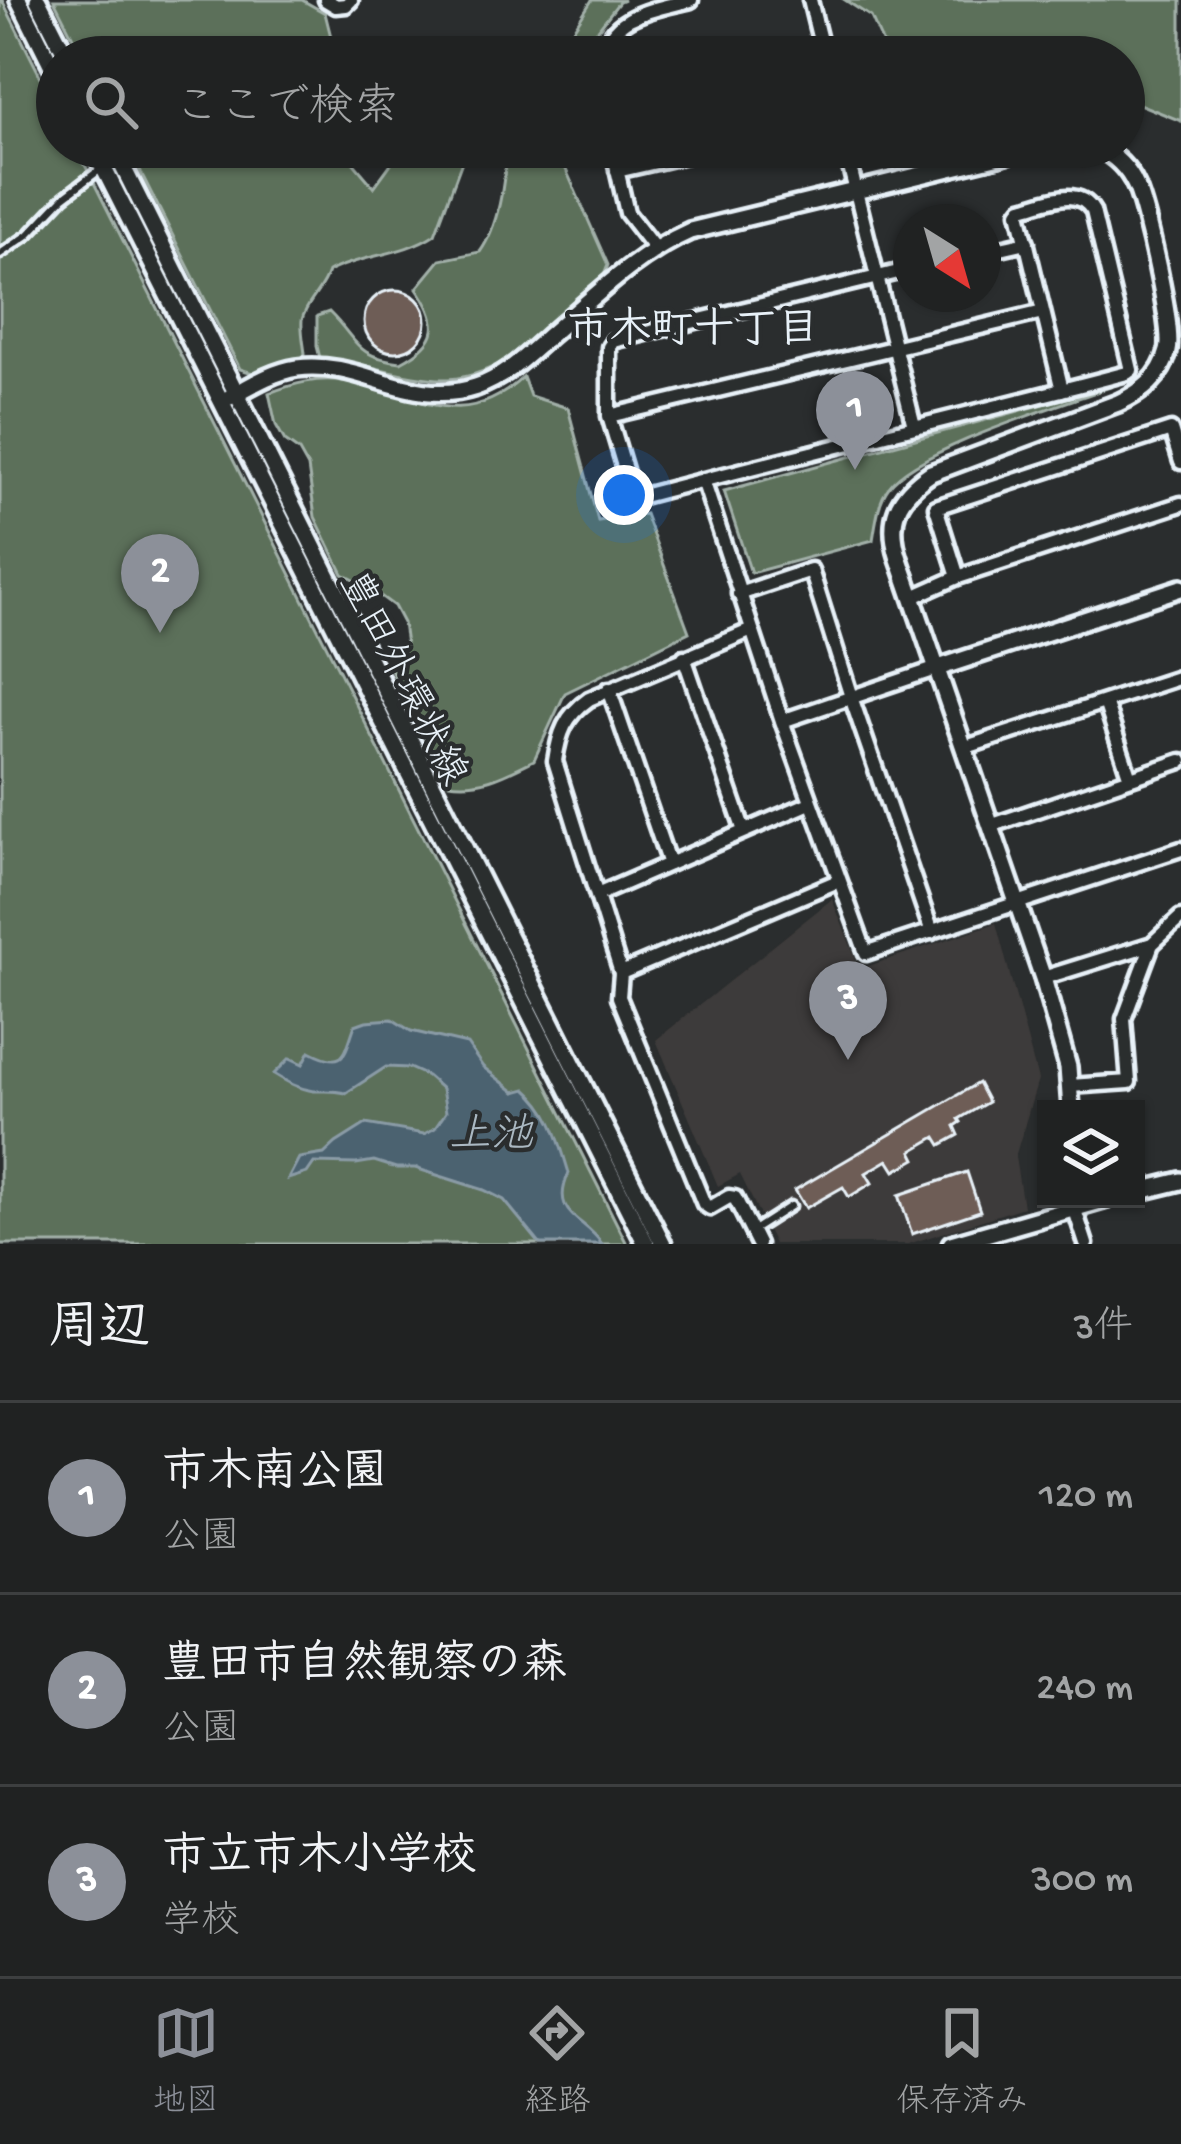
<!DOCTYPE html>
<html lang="ja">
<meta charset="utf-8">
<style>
:root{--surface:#202222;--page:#282a2a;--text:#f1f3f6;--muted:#a2a4a5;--line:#3d3f40;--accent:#8c9099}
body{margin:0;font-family:"Gochi Hand","Klee One",sans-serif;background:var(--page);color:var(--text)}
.controls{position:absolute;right:36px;bottom:36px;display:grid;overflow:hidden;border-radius:0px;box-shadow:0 3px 9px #0004}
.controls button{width:108px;height:108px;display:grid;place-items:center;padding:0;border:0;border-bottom:3px solid var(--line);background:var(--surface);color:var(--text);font:60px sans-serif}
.compass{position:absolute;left:893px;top:204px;width:108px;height:108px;border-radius:50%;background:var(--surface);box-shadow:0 3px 9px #0004;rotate:143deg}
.you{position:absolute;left:624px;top:495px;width:42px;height:42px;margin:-30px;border:9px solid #fff;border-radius:50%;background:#1a73e8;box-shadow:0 0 0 18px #1a73e833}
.badge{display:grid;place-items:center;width:78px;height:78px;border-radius:50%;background:var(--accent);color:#fff;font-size:39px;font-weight:700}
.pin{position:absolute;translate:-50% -99px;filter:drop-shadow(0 3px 6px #0008)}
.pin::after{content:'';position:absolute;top:63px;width:42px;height:36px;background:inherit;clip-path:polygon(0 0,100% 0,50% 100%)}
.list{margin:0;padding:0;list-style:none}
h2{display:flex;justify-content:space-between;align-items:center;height:156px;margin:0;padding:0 48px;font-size:51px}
h2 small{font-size:39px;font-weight:400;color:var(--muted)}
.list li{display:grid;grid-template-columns:78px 1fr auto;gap:36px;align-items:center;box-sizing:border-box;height:192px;padding:0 48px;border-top:3px solid var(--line)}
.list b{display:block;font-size:45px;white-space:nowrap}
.list p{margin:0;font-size:39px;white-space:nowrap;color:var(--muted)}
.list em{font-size:39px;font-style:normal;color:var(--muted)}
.icon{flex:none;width:66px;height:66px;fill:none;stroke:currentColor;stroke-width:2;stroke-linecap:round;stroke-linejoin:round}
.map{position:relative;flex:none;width:1181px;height:1244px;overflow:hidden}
.search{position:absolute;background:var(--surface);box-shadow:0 3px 9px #0004;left:36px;right:36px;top:36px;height:132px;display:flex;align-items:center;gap:30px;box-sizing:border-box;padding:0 42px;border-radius:66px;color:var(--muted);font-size:45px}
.sheet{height:732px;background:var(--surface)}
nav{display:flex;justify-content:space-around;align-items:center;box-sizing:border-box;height:168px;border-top:3px solid var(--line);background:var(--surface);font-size:33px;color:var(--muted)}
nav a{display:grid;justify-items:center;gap:6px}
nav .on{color:var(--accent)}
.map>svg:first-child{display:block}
.built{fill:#3e3b3a}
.green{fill:#5c705a;stroke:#a2b0a9;stroke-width:3}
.water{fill:#4c6270;stroke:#8a9ba6;stroke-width:3}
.building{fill:#6e5d56;stroke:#e8f1f8;stroke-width:3}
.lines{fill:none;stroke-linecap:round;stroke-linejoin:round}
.service-casing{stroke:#e8f1f8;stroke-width:15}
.minor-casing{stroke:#e8f1f8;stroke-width:21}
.tertiary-casing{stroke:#e8f1f8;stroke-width:24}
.service{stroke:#2a2d2e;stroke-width:6}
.minor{stroke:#2a2d2e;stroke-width:12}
.tertiary{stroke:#2a2d2e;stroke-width:15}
.labels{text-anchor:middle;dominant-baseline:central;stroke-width:9;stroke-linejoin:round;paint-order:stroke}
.street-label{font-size:39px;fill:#e8f1f8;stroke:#2a2d2e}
.neighbourhood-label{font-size:42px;font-weight:bold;fill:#e8f1f8;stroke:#2a2d2e}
.water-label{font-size:42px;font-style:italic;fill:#aab8c2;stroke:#2a2d2e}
</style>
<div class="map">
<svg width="1181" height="1244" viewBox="0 0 1181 1244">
<rect width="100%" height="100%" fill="#2a2d2e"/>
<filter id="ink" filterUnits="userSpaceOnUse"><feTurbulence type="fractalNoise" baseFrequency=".00833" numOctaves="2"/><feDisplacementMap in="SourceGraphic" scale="24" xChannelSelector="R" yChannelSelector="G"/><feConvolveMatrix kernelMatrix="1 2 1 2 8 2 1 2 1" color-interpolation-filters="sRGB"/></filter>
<g filter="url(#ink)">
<!-- built -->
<path class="built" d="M832,899L860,969L996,923L1038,1080L1015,1157L1023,1207L908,1244H774L740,1174L718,1186L656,1040Z"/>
<!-- green -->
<path class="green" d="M0,0H2L57,109V147H76L627,1244H0Z
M54,0H302L325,13L336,57H83Z
M592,0H624L619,2L585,46L581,57H531L539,44L552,39H567Z
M845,0H1181V121L1124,98V57H889L871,17Z
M128,147H340L374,187L403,147H472L464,156L435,234C402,256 363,254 328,272C323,290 306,302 302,320C301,331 304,344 305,354L299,361L259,375L240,369Z
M502,147H556L608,265L602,280C559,317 509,376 448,379C409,380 360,361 320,358L317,346V316L329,312C359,341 353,356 401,362C441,341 441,323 417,288L440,260L480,252C498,227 505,183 506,151Z
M523,377L530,396L568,408L598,521L645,514L689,632L565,693L534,760C506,774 481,788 449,783L390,668L406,645L403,623L394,606L371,589L343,574L315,517L308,467L299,451L285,441L276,425L269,393C293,384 317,377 343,381C410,391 461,437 523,377Z
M1118,384C1068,403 917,448 889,487C878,501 876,523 873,540L751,573L724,491Z"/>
<!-- water -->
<path class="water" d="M392,1019L411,1031L467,1044L483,1067L515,1092L526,1089C553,1112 559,1141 569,1173C549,1216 585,1217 602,1244H540L504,1200L484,1190L415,1168H396L374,1161L356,1164L314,1163L307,1173L288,1179L299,1158L324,1154L336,1143L366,1124L424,1134L435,1128L446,1112L442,1089L427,1076L409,1068L386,1067L346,1093C334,1090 325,1091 314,1091C299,1089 287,1082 274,1074L290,1058L303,1064L310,1051C346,1070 344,1054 355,1025L366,1021Z"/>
<!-- building -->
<path class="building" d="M364 321a31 31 0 1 1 62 0a31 31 0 1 1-62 0Z
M978,1083L988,1102L959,1119L961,1122L955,1126L959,1135L941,1145L936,1137L912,1151L916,1159L895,1171L888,1160L866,1173L872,1183L849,1197L843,1187L806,1208L795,1190Z
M967,1172L980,1211L912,1234L899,1195Z"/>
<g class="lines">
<!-- service casing -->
<g class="service-casing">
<path id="service" d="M0,254L28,235L64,197L102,168
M752,1231L791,1206"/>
</g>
<!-- minor casing -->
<g class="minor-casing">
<path id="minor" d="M326,0L336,6L346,5L351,0
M810,0L824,57
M605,57C607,14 657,9 691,0
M786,57L822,48
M612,147L627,213L655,249
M845,147L914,426
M617,171L721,147
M983,252L1027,242
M911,269L613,341L609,347V416L632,493L639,497C801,454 964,416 1127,373L1131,370L1093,211C1078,185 1046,202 1022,208L1019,212L1062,390
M609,416L1043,312
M703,480L782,721L866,953L1181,849
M958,577L936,507L1171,430L1181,462
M739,594L811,570L851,697L932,932
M913,597L958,577L1181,504
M752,630L589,699C565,716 559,733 555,761L621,973L619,997L704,1204L710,1208L729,1197L735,1198L758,1244
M684,657L744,831
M609,689L669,864
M1105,702L1130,778
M782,721L938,668
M963,748L1181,677
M990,826L1181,761
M597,895L810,803
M621,973L838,881
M1043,978L1152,944
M1070,1086L1129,1082L1124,1019L1152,944L1181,917
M1074,1207L1086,1244"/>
</g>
<!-- tertiary casing -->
<g class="tertiary-casing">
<path id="tertiary" d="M19,0L57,76
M38,0L67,57
M93,147L646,1244
M113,147L663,1244
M230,397C252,385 272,372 297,368C362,359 409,409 476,387C506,377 528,354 551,334C595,296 636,255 690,231L1036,147
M938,668L1181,588
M1071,1109L1068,1067L1043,978L899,559C886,519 897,496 931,473L1118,403C1142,392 1161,378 1168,351C1174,330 1146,208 1136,186C1128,168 1114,155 1097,147
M1136,1192L1181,1181
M951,1244L1107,1199"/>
</g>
<!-- service -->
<use href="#service" class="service"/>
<!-- minor -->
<use href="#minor" class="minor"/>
<!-- tertiary -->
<use href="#tertiary" class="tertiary"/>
</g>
</g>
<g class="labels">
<!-- street labels -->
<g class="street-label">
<text transform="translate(400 680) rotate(63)">豊田外環状線</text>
</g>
<!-- neighbourhood labels -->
<g class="neighbourhood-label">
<text x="693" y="333">市木町十丁目</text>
</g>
<!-- water labels -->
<g class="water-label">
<text x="491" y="1138">上池</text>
</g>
</g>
</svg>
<div class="controls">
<button><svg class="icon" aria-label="layers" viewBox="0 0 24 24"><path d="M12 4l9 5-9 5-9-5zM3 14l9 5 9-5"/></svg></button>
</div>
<svg class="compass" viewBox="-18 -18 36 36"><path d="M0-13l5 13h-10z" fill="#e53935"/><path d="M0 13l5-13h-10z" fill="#a2a4a5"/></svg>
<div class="you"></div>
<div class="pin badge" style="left:855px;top:470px">1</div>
<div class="pin badge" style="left:160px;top:633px">2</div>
<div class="pin badge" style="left:848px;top:1060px">3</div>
<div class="search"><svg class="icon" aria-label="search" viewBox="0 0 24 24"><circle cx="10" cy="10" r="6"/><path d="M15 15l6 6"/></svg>ここで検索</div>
</div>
<section class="sheet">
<h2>周辺<small>3件</small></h2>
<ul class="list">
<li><span class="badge">1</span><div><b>市木南公園</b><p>公園</p></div><em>120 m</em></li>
<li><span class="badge">2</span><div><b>豊田市自然観察の森</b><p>公園</p></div><em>240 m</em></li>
<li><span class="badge">3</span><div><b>市立市木小学校</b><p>学校</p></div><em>300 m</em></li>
</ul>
</section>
<nav>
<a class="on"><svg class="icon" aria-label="map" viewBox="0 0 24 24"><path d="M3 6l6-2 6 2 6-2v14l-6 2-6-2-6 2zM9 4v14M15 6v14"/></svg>地図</a>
<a><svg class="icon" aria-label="directions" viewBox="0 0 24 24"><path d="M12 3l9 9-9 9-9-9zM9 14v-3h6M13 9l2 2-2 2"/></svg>経路</a>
<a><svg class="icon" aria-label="saved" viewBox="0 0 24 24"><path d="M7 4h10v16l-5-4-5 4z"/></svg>保存済み</a>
</nav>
